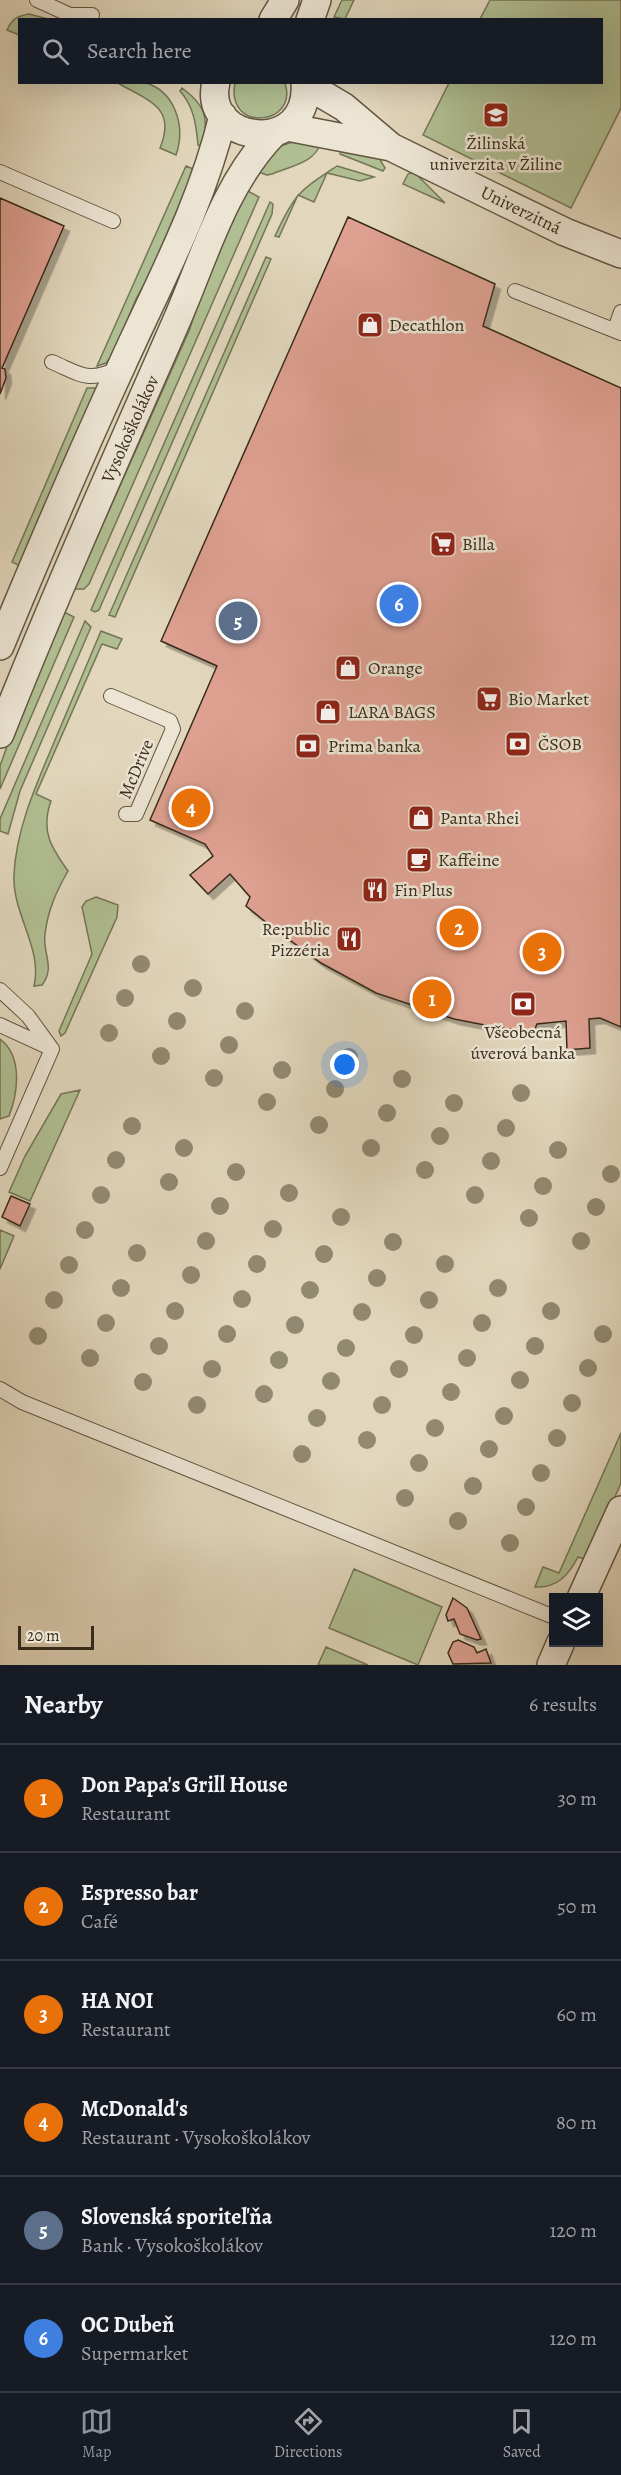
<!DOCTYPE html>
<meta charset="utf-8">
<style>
:root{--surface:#171b24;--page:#20242c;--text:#f1f3f6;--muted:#9ea1a6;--line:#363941;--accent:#8c9099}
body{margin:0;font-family:Alegreya,serif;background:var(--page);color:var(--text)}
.controls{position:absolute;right:18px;bottom:18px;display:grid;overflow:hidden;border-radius:0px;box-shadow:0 6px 24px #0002}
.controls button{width:54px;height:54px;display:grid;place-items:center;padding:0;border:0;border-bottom:2px solid var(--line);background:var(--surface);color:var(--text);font:30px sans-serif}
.scale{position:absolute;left:18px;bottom:15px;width:76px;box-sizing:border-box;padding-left:6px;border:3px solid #392c1a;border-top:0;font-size:16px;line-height:21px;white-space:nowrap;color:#392c1a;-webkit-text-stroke:4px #ece5d4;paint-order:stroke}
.you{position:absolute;left:345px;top:1065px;width:21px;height:21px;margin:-15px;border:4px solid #fff;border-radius:50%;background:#1a73e8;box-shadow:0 0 0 9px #1a73e833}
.badge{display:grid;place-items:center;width:39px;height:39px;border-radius:50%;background:var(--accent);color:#fff;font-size:20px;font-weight:700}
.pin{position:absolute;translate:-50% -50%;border:3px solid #fff;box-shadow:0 2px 6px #0006}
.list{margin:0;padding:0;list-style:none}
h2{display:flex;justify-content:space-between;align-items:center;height:78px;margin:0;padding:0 24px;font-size:26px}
h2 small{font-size:20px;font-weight:400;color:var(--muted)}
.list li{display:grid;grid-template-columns:39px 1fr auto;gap:18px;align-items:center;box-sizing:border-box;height:108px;padding:0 24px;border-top:2px solid var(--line)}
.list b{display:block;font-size:22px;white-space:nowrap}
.list p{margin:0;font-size:20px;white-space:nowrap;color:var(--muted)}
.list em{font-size:20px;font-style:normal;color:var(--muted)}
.icon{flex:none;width:33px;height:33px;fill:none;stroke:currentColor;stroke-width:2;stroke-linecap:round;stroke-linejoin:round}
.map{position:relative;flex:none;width:621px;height:1665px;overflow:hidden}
.search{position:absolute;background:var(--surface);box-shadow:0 6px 24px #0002;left:18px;right:18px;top:18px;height:66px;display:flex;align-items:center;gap:15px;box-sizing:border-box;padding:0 21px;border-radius:0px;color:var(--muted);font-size:22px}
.sheet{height:726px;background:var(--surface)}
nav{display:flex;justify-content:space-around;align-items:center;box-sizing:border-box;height:84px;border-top:2px solid var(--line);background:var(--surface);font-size:16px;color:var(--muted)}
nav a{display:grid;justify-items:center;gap:3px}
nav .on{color:var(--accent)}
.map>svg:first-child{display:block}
.green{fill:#b0bf93;stroke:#747656;stroke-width:1.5}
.building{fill:#dea091;stroke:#392c1a;stroke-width:1.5;filter:url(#shadow)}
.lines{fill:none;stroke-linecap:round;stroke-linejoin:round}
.lane-casing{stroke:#635743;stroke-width:16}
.street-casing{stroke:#635743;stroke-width:30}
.lane{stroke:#ece5d4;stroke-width:14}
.street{stroke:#ece5d4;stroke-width:27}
.tree{fill:#928971}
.labels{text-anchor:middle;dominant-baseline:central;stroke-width:5;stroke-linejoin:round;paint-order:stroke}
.poi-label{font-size:18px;fill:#392c1a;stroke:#ece5d4;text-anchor:start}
.street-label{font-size:18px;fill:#392c1a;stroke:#ece5d4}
</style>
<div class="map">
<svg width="621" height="1665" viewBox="0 0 621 1665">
<defs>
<filter id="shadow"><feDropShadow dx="5.5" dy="5.5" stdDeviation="0" flood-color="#0004"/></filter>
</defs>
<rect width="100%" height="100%" fill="#e2d7bd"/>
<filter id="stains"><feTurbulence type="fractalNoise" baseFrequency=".00333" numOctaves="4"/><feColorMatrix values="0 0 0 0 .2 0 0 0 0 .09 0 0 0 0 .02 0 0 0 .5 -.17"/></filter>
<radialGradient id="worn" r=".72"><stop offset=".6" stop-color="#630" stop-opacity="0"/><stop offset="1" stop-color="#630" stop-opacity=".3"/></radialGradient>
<!-- green -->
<path class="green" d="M342,0H354L345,19L334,17Z
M490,0H621V108L571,208L423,135L449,83L602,82V20L480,19Z
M29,14L48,19L20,20L19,35L7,30C12,19 17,16 29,14Z
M118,83C125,82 134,81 142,82C175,89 186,126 176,155L160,148C177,107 148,101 118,83Z
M235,83H285C299,126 225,133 235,83Z
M182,88C207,106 208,118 203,147L198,145C196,124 194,107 180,91Z
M295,141L320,143C317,162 288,167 272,174L267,175L255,171L281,146Z
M342,149L379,158L385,168L383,171L340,154Z
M186,166L198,171L169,240L136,299L113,354L106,363L97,366Z
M337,166L374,177L360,181L327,173L314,202L298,195L279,237L275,236C295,193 298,192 337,166Z
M414,172L445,203L403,184L408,174Z
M244,189L259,197L89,584L84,589H74L189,331L223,228Z
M270,202L273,204L272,214L99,610L95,612L91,610Z
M266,257L271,259L115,617L109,615Z
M87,388H98L20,566L12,562Z
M64,612L74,617L0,789V766L15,724Z
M85,621L91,627L20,791L8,834L0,831V819Z
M101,631L122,639L117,649L102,644L36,794L51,801C40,832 52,848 68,871C56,892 48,910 45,934C42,953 56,967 42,985L34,986C43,948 12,914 14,875C16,828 37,783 55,740C70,704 86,667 101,631Z
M96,897L118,905L117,917L65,1033L61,1036L59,1031L92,954L82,907L86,901Z
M0,1039C23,1056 18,1093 9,1116L0,1119Z
M80,1090L30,1201L9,1192L25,1156L61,1094Z
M0,1230L14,1236L0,1269Z
M621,1433V1483L587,1560L578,1557C568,1576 557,1588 535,1587L543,1567L559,1573Z
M354,1569L442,1607L418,1665L329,1628Z
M326,1647L368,1665H318Z"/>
<!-- building -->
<path class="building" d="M0,198L64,226L2,368L5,369L6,378L0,394Z
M348,217L495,284L483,326L621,388V1027L600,1018L589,1019L590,1048L567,1050L566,1021L537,1024L534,1031L500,1028L454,1019L376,993L321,963L268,924L246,906L250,897L230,874L208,894L190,875L213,856L205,844L150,820L217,666L161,641Z
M11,1196L30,1204L20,1226L2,1217Z
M453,1598L467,1608L481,1639L477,1640L460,1634L454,1619L448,1621L446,1615Z
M458,1640L474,1647L477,1653L486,1649L491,1663L453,1664L448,1653L453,1642Z"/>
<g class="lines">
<!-- lane casing -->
<g class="lane-casing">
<path id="lane" d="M37,0L70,15H92
M0,172L113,221
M515,291L621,333
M615,329L621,312
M52,362C82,375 88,383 119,368
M111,696L170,721L173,729L136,814H126
M0,990L28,1016L52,1049
M0,1025L50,1048
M0,1168L52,1049
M0,1389L22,1402L554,1617"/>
</g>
<!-- street casing -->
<g class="street-casing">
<path id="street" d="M273,20L285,0
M310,20L317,0
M216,82C201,144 311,158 305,82
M305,84L344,107L390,146
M287,127L391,147L565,232L621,254
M0,646C39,552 79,458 122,365C159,283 202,204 223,116
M0,734C54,597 114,464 173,329C203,263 222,186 274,133
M581,1598L621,1510
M551,1665L561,1642"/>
</g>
<!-- lane -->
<use href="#lane" class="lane"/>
<!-- street -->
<use href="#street" class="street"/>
</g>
<!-- trees -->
<g class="tree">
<circle cx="141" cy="964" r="9"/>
<circle cx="193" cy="988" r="9"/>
<circle cx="125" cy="998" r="9"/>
<circle cx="245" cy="1011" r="9"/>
<circle cx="177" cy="1021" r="9"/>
<circle cx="109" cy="1033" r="9"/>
<circle cx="229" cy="1045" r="9"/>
<circle cx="161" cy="1056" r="9"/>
<circle cx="349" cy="1057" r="9"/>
<circle cx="282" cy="1070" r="9"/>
<circle cx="214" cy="1078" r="9"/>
<circle cx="402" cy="1079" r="9"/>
<circle cx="335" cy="1089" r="9"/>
<circle cx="521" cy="1093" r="9"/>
<circle cx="267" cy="1102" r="9"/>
<circle cx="454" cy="1103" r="9"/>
<circle cx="387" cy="1113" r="9"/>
<circle cx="319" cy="1125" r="9"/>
<circle cx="132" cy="1126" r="9"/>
<circle cx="506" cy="1128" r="9"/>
<circle cx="440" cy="1136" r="9"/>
<circle cx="184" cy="1148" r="9"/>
<circle cx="371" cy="1148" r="9"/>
<circle cx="558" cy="1150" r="9"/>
<circle cx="116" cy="1160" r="9"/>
<circle cx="491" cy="1161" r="9"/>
<circle cx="425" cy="1170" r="9"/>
<circle cx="236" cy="1172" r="9"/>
<circle cx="611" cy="1174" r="9"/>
<circle cx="169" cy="1182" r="9"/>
<circle cx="543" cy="1186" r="9"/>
<circle cx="289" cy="1193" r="9"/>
<circle cx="101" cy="1195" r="9"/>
<circle cx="475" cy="1195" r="9"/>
<circle cx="220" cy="1206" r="9"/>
<circle cx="596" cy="1207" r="9"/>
<circle cx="341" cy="1217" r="9"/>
<circle cx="529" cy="1218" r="9"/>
<circle cx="273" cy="1229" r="9"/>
<circle cx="85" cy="1230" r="9"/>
<circle cx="206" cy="1241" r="9"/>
<circle cx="581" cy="1241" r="9"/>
<circle cx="393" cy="1242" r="9"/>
<circle cx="137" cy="1253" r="9"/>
<circle cx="324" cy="1254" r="9"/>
<circle cx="257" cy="1264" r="9"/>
<circle cx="445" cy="1264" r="9"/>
<circle cx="69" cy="1265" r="9"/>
<circle cx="191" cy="1275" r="9"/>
<circle cx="377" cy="1278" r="9"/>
<circle cx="121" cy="1288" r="9"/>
<circle cx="498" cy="1288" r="9"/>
<circle cx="310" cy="1290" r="9"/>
<circle cx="242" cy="1299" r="9"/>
<circle cx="54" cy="1300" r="9"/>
<circle cx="429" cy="1300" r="9"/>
<circle cx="175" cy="1311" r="9"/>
<circle cx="551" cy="1311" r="9"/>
<circle cx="362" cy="1312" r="9"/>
<circle cx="106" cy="1323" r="9"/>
<circle cx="482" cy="1323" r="9"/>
<circle cx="295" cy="1325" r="9"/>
<circle cx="227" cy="1334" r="9"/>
<circle cx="603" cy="1334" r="9"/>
<circle cx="414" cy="1335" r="9"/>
<circle cx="38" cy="1336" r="9"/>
<circle cx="159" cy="1346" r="9"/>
<circle cx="535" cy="1346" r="9"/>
<circle cx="346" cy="1348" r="9"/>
<circle cx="90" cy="1358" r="9"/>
<circle cx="467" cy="1358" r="9"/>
<circle cx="279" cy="1360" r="9"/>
<circle cx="588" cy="1368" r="9"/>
<circle cx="212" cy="1369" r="9"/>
<circle cx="399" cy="1369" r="9"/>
<circle cx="520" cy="1380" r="9"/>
<circle cx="331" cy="1381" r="9"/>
<circle cx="143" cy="1382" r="9"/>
<circle cx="451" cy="1392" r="9"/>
<circle cx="264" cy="1394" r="9"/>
<circle cx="572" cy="1403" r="9"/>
<circle cx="197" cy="1405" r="9"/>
<circle cx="382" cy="1405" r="9"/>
<circle cx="504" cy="1416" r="9"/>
<circle cx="317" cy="1418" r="9"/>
<circle cx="435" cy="1428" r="9"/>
<circle cx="557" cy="1438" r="9"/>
<circle cx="367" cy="1440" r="9"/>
<circle cx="489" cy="1449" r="9"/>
<circle cx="302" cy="1454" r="9"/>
<circle cx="419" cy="1463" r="9"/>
<circle cx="541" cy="1473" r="9"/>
<circle cx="473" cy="1486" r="9"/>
<circle cx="405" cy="1498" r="9"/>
<circle cx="526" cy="1507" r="9"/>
<circle cx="458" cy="1521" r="9"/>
<circle cx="510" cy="1543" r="9"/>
</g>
<!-- icons -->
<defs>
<g id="university-square" transform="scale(1.35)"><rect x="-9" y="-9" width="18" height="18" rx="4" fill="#8f2418" stroke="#ece5d4"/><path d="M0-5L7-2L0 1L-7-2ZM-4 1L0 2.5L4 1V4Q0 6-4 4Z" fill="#fff"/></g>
<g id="shop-square" transform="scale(1.35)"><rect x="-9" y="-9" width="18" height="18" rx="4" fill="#8f2418" stroke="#ece5d4"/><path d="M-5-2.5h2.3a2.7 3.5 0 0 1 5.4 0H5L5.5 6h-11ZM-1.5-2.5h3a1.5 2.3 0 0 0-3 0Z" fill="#fff"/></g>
<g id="supermarket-square" transform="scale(1.35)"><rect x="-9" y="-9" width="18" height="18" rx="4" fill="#8f2418" stroke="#ece5d4"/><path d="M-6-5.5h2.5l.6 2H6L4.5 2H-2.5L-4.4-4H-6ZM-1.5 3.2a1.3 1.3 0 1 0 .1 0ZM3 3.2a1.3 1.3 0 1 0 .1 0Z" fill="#fff"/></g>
<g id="bank-square" transform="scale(1.35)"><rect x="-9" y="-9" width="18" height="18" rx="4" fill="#8f2418" stroke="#ece5d4"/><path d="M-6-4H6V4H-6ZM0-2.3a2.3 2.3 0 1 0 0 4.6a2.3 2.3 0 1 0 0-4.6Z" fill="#fff"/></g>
<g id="cafe-square" transform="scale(1.35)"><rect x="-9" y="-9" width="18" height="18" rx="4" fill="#8f2418" stroke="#ece5d4"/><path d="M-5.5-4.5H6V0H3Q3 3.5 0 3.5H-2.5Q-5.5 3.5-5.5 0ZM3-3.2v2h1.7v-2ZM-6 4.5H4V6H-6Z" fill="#fff"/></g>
<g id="restaurant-square" transform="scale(1.35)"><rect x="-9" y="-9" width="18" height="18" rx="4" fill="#8f2418" stroke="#ece5d4"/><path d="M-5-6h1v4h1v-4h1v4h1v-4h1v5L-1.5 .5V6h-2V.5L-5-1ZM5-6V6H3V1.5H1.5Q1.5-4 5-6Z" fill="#fff"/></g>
</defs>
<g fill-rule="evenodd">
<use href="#university-square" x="496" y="115"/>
<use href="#shop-square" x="370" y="325"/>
<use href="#supermarket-square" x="443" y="544"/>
<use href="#shop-square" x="348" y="668"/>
<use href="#supermarket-square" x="489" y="699"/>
<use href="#shop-square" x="328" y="712"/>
<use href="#bank-square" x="518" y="744"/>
<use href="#bank-square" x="308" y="746"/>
<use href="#shop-square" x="421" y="818"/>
<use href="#cafe-square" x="419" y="860"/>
<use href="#restaurant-square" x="375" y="890"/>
<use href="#restaurant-square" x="349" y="939"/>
<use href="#bank-square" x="523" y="1004"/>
</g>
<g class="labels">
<!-- poi labels -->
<g class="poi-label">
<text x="496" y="143" text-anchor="middle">Žilinská<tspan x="496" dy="21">univerzita v Žiline</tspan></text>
<text x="389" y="325">Decathlon</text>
<text x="462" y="544">Billa</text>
<text x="368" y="668">Orange</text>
<text x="508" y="699">Bio Market</text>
<text x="348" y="712">LARA BAGS</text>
<text x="538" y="744">ČSOB</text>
<text x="328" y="746">Prima banka</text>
<text x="440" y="818">Panta Rhei</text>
<text x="438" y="860">Kaffeine</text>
<text x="394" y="890">Fin Plus</text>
<text x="330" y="929" text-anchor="end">Re:public<tspan x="330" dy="21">Pizzéria</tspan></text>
<text x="523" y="1032" text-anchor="middle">Všeobecná<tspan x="523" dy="21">úverová banka</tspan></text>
</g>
<!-- street labels -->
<g class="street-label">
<text transform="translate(521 210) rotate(26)">Univerzitná</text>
<text transform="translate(130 429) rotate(-66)">Vysokoškolákov</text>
<text transform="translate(136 769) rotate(-67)">McDrive</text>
</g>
</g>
<rect width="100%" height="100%" filter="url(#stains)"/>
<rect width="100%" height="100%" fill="url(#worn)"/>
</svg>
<div class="controls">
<button><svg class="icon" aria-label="layers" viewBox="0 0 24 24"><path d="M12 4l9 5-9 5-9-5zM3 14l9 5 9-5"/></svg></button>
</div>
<div class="scale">20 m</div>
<div class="you"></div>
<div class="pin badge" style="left:432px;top:999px;background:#e8710a">1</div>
<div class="pin badge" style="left:459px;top:928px;background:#e8710a">2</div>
<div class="pin badge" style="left:542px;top:952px;background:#e8710a">3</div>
<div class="pin badge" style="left:191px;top:808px;background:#e8710a">4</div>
<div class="pin badge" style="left:238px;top:621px;background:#5c6f8a">5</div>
<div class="pin badge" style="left:399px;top:604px;background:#3f7fe0">6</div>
<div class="search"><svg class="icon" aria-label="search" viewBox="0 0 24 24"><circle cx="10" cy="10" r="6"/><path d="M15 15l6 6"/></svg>Search here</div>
</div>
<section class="sheet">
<h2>Nearby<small>6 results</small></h2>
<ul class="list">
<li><span class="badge" style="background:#e8710a">1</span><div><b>Don Papa's Grill House</b><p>Restaurant</p></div><em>30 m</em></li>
<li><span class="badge" style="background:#e8710a">2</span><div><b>Espresso bar</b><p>Café</p></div><em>50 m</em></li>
<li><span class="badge" style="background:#e8710a">3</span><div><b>HA NOI</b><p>Restaurant</p></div><em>60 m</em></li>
<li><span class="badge" style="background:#e8710a">4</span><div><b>McDonald's</b><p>Restaurant · Vysokoškolákov</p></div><em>80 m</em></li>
<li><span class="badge" style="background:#5c6f8a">5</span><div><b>Slovenská sporiteľňa</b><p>Bank · Vysokoškolákov</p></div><em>120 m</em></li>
<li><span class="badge" style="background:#3f7fe0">6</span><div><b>OC Dubeň</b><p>Supermarket</p></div><em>120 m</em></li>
</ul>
</section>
<nav>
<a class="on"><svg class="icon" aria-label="map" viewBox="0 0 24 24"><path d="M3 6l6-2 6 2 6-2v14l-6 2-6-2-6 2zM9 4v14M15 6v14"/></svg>Map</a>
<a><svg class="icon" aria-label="directions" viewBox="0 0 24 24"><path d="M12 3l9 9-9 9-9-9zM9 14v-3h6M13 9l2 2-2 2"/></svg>Directions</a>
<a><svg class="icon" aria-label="saved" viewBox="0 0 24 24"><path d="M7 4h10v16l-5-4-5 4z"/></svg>Saved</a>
</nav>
